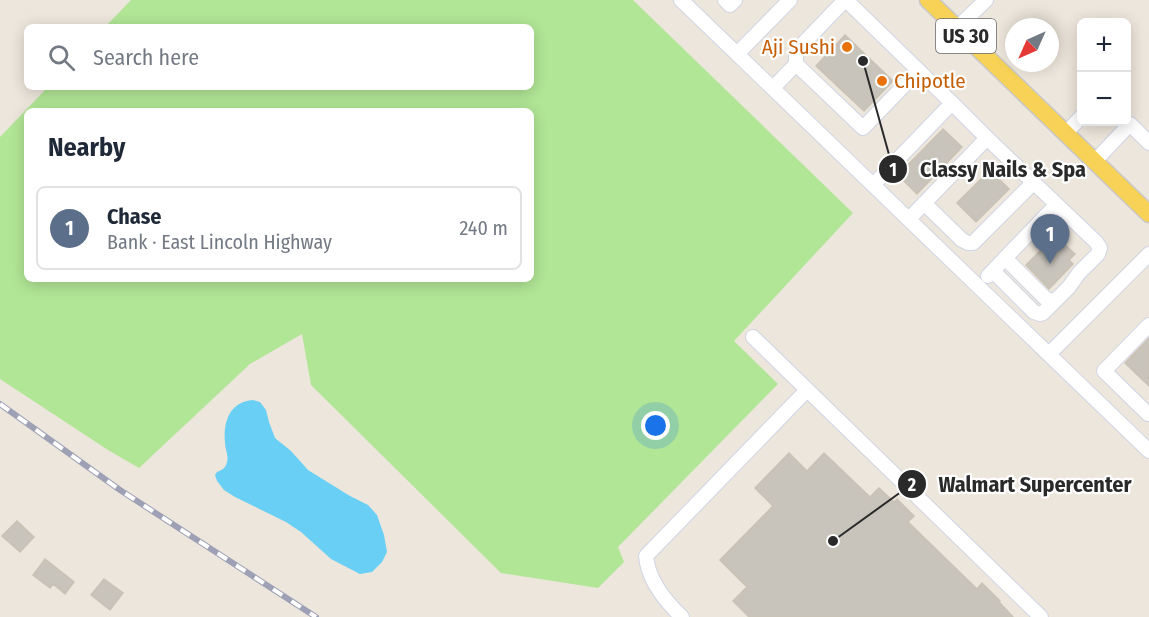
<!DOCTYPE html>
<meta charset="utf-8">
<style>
:root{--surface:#fff;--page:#f2f2f3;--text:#1f2937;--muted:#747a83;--line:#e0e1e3;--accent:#0b8043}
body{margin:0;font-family:"Fira Sans Condensed",sans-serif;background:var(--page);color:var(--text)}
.controls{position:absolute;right:18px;top:18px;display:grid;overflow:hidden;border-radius:9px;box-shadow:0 3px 15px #0003}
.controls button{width:54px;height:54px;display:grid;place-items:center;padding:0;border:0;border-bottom:2px solid var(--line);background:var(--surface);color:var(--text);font:30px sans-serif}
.compass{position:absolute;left:1005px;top:18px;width:54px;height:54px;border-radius:50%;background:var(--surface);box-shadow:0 3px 15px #0003;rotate:225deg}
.you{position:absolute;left:656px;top:426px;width:21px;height:21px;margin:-15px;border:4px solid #fff;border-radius:50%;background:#1a73e8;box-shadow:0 0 0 9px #1a73e833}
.badge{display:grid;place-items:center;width:39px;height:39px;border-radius:50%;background:var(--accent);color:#fff;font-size:20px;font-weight:700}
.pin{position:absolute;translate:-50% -50px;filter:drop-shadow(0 2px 3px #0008)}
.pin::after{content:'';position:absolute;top:32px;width:21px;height:18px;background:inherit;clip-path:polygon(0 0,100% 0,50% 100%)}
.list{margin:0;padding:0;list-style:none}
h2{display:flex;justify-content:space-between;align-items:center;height:78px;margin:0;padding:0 24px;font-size:26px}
h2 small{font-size:20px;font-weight:400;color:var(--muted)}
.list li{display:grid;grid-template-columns:39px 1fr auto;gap:18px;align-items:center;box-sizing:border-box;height:84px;margin:0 12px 12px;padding:0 12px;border:2px solid var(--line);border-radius:9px}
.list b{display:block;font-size:22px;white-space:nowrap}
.list p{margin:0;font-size:20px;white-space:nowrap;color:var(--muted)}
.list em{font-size:20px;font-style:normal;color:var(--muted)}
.icon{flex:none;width:33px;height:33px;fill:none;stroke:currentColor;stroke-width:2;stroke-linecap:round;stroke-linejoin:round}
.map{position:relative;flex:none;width:1149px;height:617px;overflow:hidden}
.search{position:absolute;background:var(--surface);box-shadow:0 3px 15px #0003;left:24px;top:24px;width:510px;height:66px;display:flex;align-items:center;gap:15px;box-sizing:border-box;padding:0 21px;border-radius:9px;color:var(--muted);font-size:22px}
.panel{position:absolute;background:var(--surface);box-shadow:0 3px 15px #0003;left:24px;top:108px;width:510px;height:174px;border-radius:9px}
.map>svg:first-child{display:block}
.green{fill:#b1e696;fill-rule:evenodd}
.water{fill:#6acff4}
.building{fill:#c8c3bb;stroke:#c9c2b5;stroke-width:1.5}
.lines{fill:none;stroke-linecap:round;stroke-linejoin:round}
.minor-casing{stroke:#d1d4e4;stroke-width:16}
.major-casing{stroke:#c8c8c8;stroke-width:19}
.minor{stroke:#fff;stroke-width:14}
.major{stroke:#f7d257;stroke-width:16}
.rail-casing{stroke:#9ea1b6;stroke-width:6}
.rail{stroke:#fff;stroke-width:4;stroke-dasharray:11;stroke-linecap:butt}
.food-dot{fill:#e8710a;stroke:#fff;stroke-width:2}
.labels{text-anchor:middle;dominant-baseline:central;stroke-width:4.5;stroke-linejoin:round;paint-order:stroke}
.shield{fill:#fff;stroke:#6a6a6a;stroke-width:1.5}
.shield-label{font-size:20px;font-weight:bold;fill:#2a2a2a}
.food-label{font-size:21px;fill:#c56008;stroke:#fff;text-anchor:end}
.leader{fill:none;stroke:#2a2a2a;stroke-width:2}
.callout-dot{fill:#2a2a2a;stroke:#fff;stroke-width:2}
.mark-label{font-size:18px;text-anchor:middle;font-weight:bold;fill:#fff}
.callout-label{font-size:22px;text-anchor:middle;font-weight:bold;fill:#2a2a2a;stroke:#fff;stroke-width:4.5;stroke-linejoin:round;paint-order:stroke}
</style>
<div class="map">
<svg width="1149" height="617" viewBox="0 0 1149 617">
<rect width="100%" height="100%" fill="#ede6dc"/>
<!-- green -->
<path class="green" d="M131,0H633L853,213L734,341L778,384L618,547L624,562L598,588L501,573L311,385L302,334L250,364L139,468L108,450L0,379V137L48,87H531V27H105ZM27,111H531V279H27Z"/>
<!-- water -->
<path class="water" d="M253,400L260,402L266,410L269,422L275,438L291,451L308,470L350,496L368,505L377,515L384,535L387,552L382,562L372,572L360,574L331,559L301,532L286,522L235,497L224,490L217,481L215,475L217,472C222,470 226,468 227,462C229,456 225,449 225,443C223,421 230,402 253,400Z"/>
<!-- building -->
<path class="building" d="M845,35L893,81L864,111L816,66Z
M943,129L962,147L917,194L898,175Z
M990,170L1009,189L976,222L957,203Z
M1060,240L1075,254L1069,260L1073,264L1049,289L1026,265L1050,241L1054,245Z
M1149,338V386L1125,363Z
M789,453L807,471L824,453L870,497L879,488L894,502L897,499L914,516L908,522L977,589L982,583L1000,601L999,602L1013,617H749L733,601L747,587L720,560L773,506L755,488Z
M17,521L34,537L20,552L2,536Z
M45,559L74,582L65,594L53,584L50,588L33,575Z
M104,579L123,593L110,610L91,595Z"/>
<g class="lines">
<!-- minor casing -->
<g class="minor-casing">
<path id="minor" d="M681,0L1149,451
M725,0L730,5L735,0
M846,0L952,103
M957,28L986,0
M737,54L790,0
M796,64L863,128L918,71
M773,88L796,64V51L845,0
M1066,133L1082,116
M1095,161L1130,124L1149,143
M873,185L952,103L987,138
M924,203L962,240L968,243H973L1033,183
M909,219L987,138L1096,242L1100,248L1098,254L1079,273L1069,287L1043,313L1040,314L1034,312L993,271
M1005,258L1046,299L1052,301L1057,299
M988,276L1056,205
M753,337L1041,617
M1049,354L1149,254
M1148,414L1104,371L1149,325
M682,617C664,600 648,580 646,556L807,390"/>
</g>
<!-- major casing -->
<g class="major-casing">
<path id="major" d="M928,0L1149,214"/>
</g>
<!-- minor -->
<use href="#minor" class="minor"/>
<!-- major -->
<use href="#major" class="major"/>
<!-- rail casing -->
<g class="rail-casing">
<path id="rail" d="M0,404L120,490L316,617"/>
</g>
<!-- rail -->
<use href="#rail" class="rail"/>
</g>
<!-- markers -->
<g class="food-dot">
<circle cx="847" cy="47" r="6"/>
<circle cx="882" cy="81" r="6"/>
</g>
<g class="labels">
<!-- shield labels -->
<rect class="shield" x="936" y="19" width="60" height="34" rx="4.5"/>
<g class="shield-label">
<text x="966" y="36">US 30</text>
</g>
<!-- food labels -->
<g class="food-label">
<text x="835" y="47">Aji Sushi</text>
<text x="894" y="81" text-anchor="start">Chipotle</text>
</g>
</g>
<!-- callouts -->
<path class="leader" d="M863 61L893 169M833 541L912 484"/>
<g class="callout-dot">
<circle cx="863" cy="61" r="6"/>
<circle cx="833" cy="541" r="6"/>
<circle cx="893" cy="169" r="15"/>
<circle cx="912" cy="484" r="15"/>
</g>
<g class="mark-label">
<text x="893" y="176">1</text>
<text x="912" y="491">2</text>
</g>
<g class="callout-label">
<text x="1003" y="177">Classy Nails &amp; Spa</text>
<text x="1035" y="492">Walmart Supercenter</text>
</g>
</svg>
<div class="controls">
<button>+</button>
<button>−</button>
</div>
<svg class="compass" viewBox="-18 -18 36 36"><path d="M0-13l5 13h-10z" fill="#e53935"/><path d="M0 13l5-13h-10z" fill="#747a83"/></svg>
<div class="you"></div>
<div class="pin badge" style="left:1050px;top:264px;background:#5c6f8a">1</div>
<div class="search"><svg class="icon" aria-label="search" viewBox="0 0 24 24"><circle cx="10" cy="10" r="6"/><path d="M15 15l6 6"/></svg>Search here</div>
<section class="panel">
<h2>Nearby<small></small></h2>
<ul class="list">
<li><span class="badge" style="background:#5c6f8a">1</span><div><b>Chase</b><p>Bank · East Lincoln Highway</p></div><em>240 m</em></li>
</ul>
</section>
</div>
